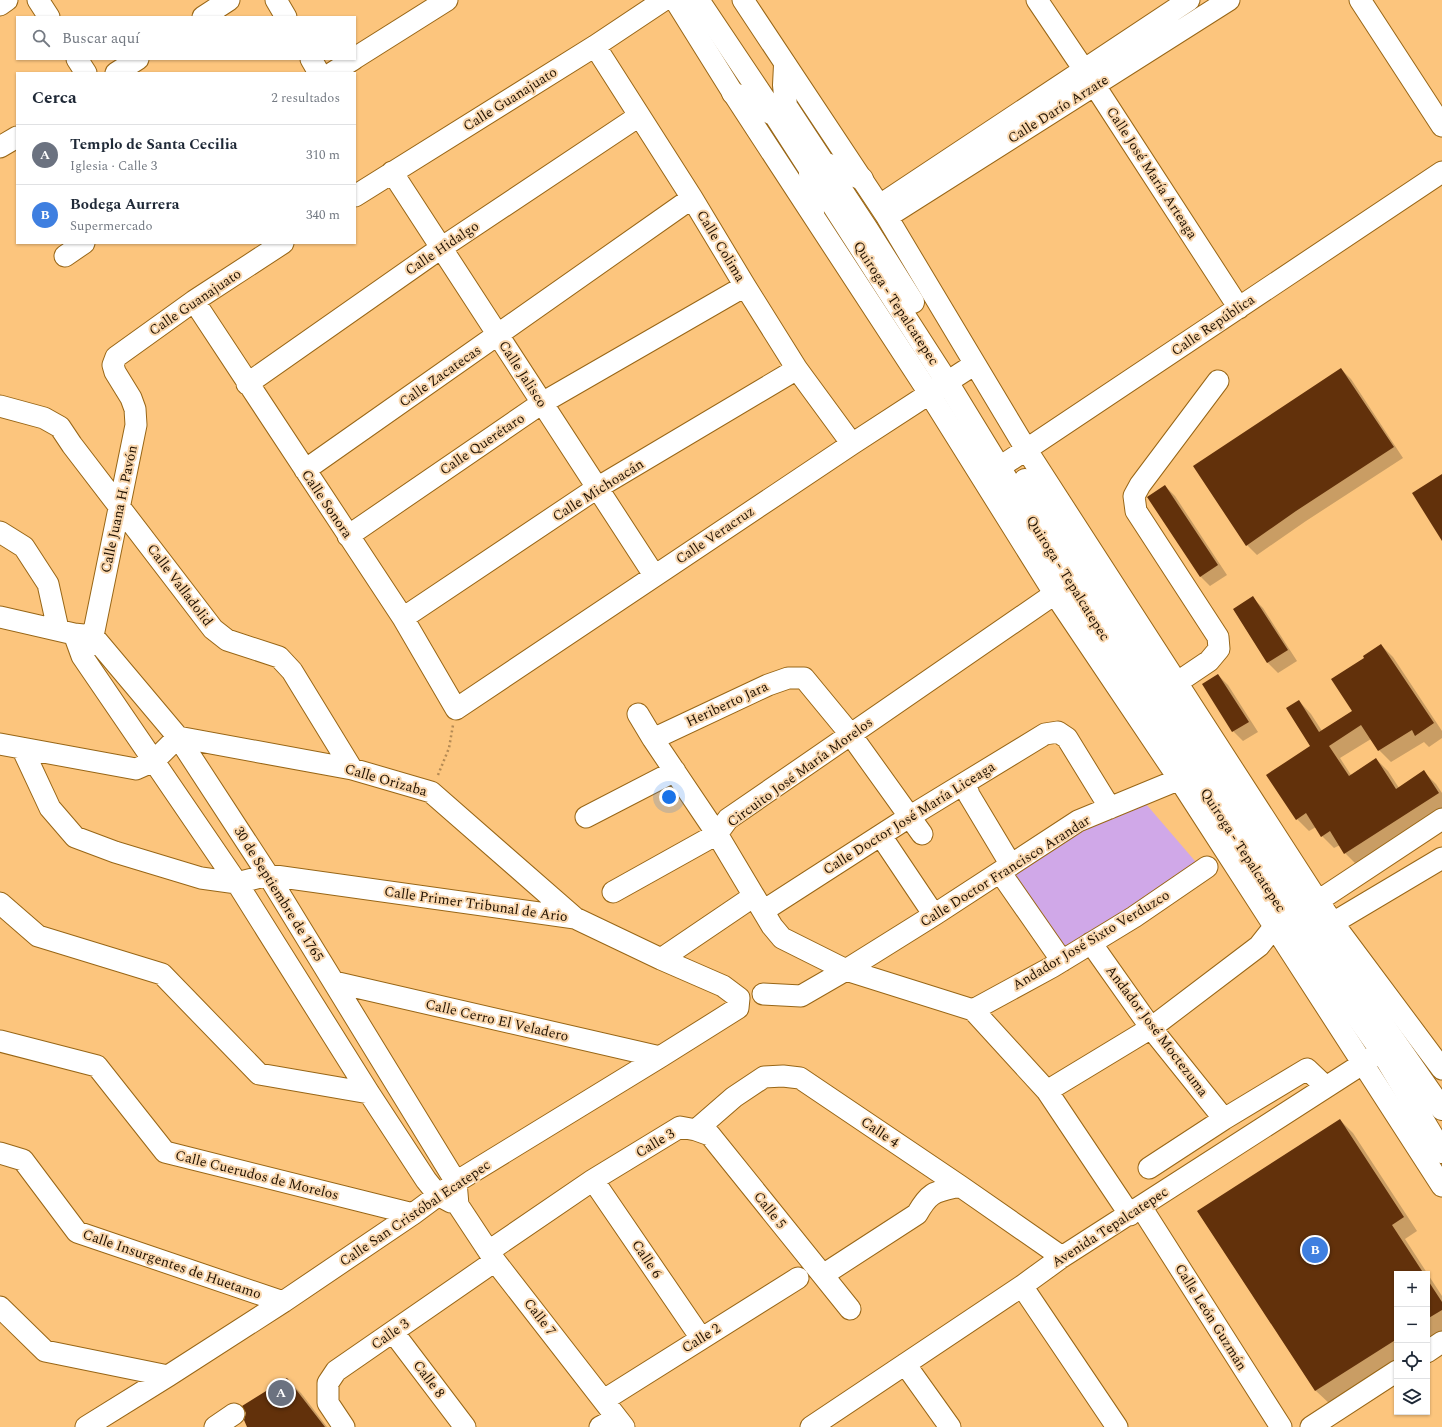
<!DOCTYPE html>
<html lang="es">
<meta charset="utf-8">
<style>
:root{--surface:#fff;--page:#f2f2f3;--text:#1f2937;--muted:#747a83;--line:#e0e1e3;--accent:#22578f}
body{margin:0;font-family:Spectral,serif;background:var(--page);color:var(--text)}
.controls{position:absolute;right:12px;bottom:12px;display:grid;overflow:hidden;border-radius:0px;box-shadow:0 1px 3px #0004}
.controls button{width:36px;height:36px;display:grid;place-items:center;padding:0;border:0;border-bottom:1px solid var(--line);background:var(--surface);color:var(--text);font:20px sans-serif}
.you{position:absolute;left:669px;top:797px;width:14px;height:14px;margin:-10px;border:3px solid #fff;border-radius:50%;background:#1a73e8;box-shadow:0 0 0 6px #1a73e833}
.badge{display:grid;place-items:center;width:26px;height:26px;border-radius:50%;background:var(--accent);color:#fff;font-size:13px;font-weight:700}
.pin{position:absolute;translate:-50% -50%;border:2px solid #fff;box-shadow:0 1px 4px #0006}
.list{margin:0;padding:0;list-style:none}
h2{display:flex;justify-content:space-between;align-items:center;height:52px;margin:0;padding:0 16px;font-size:17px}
h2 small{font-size:13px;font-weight:400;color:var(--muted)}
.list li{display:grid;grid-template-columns:26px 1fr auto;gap:12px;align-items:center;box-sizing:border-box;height:60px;padding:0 16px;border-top:1px solid var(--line)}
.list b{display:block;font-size:15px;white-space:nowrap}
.list p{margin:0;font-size:13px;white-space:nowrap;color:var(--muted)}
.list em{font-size:13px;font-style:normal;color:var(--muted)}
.icon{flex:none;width:22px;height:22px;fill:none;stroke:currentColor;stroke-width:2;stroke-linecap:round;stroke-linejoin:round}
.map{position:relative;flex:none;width:1442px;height:1427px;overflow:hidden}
.search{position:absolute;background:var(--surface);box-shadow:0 1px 3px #0004;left:16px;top:16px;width:340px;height:44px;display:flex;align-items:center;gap:10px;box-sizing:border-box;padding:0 14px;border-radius:0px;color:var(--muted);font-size:15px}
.panel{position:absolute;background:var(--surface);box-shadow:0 1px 3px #0004;left:16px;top:72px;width:340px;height:172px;border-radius:0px}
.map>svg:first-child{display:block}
.green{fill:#d0a8e8}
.shadow{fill:#0003}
.building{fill:#62310b}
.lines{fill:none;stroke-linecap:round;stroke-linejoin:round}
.minor-casing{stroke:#986616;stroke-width:23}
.major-casing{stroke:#986616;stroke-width:24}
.path{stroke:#b48a54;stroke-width:2.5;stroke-dasharray:2 3;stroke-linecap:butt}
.minor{stroke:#fff;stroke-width:21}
.major{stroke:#fff;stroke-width:22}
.labels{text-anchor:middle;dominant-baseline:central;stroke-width:4;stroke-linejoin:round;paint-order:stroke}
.street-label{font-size:14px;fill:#201100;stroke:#f9d7ae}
</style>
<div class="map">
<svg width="1442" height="1427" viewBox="0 0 1442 1427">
<rect width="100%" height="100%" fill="#fcc57d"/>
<!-- green -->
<path class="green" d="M1140,797L1201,868L1063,959L1002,872Z"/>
<!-- shadow -->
<path class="shadow" d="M1341,369L1351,379L1403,458L1306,521L1257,555L1247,545Z
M1165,486L1175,496L1227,575L1210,586L1200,576Z
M1253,598L1263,608L1297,661L1278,673L1268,663L1234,610Z
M1381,645L1393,657L1442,731V738L1429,747L1424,742L1391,762L1379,750L1371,739L1340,758L1351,775L1376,759L1388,771L1399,788L1424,772L1436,784L1442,793V811L1358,866L1345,853L1340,845L1334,848L1322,836L1316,827L1309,831L1297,819L1312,746L1299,701L1311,714L1322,731L1353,711L1366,658Z
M1218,675L1228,685L1258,732L1243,741L1233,731Z
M1340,1120L1353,1133L1417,1231L1405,1239L1442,1296V1332L1427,1341V1274H1397V1361L1330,1404L1316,1391L1199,1211Z
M287,1380L301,1393L327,1427H248Z"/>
<!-- building -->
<path class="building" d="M1341,368L1394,447L1296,511L1246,546L1193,466Z
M1442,474V541L1412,493Z
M1165,485L1218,565L1200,577L1147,497Z
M1253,596L1288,650L1267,663L1233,609Z
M1381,644L1434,723L1415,736L1412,730L1378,751L1361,725L1329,746L1349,776L1376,758L1396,789L1424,770L1439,793L1344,854L1330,831L1321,837L1306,813L1296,820L1266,775L1310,746L1286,708L1299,700L1319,732L1352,711L1331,679L1364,658L1363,656Z
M1218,674L1249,722L1232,732L1202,684Z
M1340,1119L1404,1217L1392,1225L1424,1274H1397V1339L1315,1391L1197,1211Z
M1427,1279L1442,1302V1310L1427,1319Z
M287,1378L325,1427H247L244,1420L246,1413L242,1406Z"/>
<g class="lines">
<!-- minor casing -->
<g class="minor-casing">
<path id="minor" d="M38,0L49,17
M276,0L286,17
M675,0L733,93L929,393L1054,593L1179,779L1442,1186
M743,0L887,217L1026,449L1318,901L1333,923L1442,1069
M1037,0L1095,86L1239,308
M1360,0L1442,126
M0,5L7,0
M203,17L229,0
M595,46L692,198L745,286L797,369L852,444
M355,58L447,0
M77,59L86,73
M311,59L319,73
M116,73L138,59
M332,73L354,59
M0,147L17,137
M392,172L654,575
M355,196L595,46L664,0
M886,201L1189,0
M887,217L1229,0
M65,256L84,243
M194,301L403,618L456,709L852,444L975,364
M247,384L441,248L639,116
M0,406L44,418L60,427L72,445L213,629L227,640L279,657L292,671L352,769
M305,470L692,198
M985,477L1442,172
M0,532L24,547L48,584L58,629
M348,536L542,403L745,286
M0,617L74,634L93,636L178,737L268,875L456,1182L458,1205L495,1261L624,1427
M403,618L597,488L797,369
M74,634L82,656L237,883L369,1093L426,1180L438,1195L451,1202
M87,647L93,636L136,425L135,409L131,398L115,372L113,365L116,357L194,301L283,243
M1166,690L1209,661L1219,649L1218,637L1136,511L1134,496L1140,485L1218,381
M638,714L653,739L717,834L772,926L782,938L846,970L973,1010L1047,1091L1130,1215
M653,739L768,685L788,678H804L851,735L922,834
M0,744L136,769L154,761L178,737L352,769L431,792L575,918
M22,748L50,808L75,837L115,852L201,878L237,883L268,875L575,918L661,959L723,986L739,998L738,1008L660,1057L456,1182L413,1214L283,1302L168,1376L86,1427
M966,784L969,795L1011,865
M586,817L675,771
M881,836L934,915
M1000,872L1062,961
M613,892L717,834L728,819L1066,586
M0,903L38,936L162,974L259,1074L369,1093
M763,911L909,817L1045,734L1058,732L1067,738L1110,808
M1321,930L1442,858
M1091,943L1151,1028L1224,1119
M661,959L754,896
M334,982L660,1057
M763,994L801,996L846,970L934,915L1078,821L1192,774
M973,1010L1052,967L1134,917L1207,867
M0,1041L97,1066L165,1152L413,1214
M1047,1091L1151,1028L1259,946L1274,927L1318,901L1442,819
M696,1130L734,1097L764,1077L783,1076L800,1078L960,1186L1062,1257
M0,1153L23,1160L77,1232L283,1302
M1149,1168L1224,1119L1307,1069L1326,1087
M593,1180L701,1338
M1141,1207L1281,1427
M489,1251L593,1180L680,1127L696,1130L710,1135L850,1309
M823,1275L917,1214C930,1191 935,1192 960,1186
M1022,1286L1117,1427
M0,1307L45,1351L168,1376
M393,1332L465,1427
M1427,1352L1442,1342
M905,1364L950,1427
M604,1400L798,1278
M215,1427L234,1414
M344,1427L328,1403V1383L336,1371L495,1261
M600,1427L617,1418
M811,1427L1022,1286L1062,1257L1373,1057
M1311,1427L1397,1371"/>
</g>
<!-- major casing -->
<g class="major-casing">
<path id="major" d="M698,0L775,115L947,382L1070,583L1192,774L1288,918L1382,1052L1442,1152
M785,65L784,85L786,106
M733,93L773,114
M788,109L867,229L913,302
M824,163L843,170L862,179
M810,173L813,213
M1025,480L1303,910L1442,1109"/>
</g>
<!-- path -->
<path class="path" d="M438,775L449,748L453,725"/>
<!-- minor -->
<use href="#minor" class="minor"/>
<!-- major -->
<use href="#major" class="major"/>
</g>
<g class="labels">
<!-- street labels -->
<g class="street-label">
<text transform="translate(510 99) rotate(-32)">Calle Guanajuato</text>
<text transform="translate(1058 109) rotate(-32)">Calle Darío Arzate</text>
<text transform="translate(1152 173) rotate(57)">Calle José María Arteaga</text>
<text transform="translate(721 246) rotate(59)">Calle Colima</text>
<text transform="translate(442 248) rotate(-34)">Calle Hidalgo</text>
<text transform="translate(195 302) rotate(-34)">Calle Guanajuato</text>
<text transform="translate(896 303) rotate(57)">Quiroga - Tepalcatepec</text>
<text transform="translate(1213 325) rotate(-34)">Calle República</text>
<text transform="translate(523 374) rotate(57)">Calle Jalisco</text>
<text transform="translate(440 376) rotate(-35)">Calle Zacatecas</text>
<text transform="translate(482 444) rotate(-34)">Calle Querétaro</text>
<text transform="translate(598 490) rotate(-32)">Calle Michoacán</text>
<text transform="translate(327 504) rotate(56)">Calle Sonora</text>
<text transform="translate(119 509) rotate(-78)">Calle Juana H. Pavón</text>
<text transform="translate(715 535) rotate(-34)">Calle Veracruz</text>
<text transform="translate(1068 578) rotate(58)">Quiroga - Tepalcatepec</text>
<text transform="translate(180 585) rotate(53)">Calle Valladolid</text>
<text transform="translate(727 704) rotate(-25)">Heriberto Jara</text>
<text transform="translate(800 772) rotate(-36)">Circuito José María Morelos</text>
<text transform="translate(386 780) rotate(16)">Calle Orizaba</text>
<text transform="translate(909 818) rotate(-32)">Calle Doctor José María Liceaga</text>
<text transform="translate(1243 850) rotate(57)">Quiroga - Tepalcatepec</text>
<text transform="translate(1005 871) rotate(-32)">Calle Doctor Francisco Arandar</text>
<text transform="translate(279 894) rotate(58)">30 de Septiembre de 1765</text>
<text transform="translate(476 904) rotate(8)">Calle Primer Tribunal de Ario</text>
<text transform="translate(1091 940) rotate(-31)">Andador José Sixto Verduzco</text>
<text transform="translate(497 1020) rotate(13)">Calle Cerro El Veladero</text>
<text transform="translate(1157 1031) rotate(53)">Andador José Moctezuma</text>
<text transform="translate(880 1132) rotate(34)">Calle 4</text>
<text transform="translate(655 1143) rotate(-31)">Calle 3</text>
<text transform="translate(257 1175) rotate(14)">Calle Cuerudos de Morelos</text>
<text transform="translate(770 1210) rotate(51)">Calle 5</text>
<text transform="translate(415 1213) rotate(-34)">Calle San Cristóbal Ecatepec</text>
<text transform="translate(1110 1227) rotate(-33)">Avenida Tepalcatepec</text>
<text transform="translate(647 1259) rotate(56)">Calle 6</text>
<text transform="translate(172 1264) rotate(19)">Calle Insurgentes de Huetamo</text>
<text transform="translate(540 1317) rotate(52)">Calle 7</text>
<text transform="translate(1211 1317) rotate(58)">Calle León Guzmán</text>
<text transform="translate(390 1334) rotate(-35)">Calle 3</text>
<text transform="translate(701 1338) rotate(-32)">Calle 2</text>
<text transform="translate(429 1379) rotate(53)">Calle 8</text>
</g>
</g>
</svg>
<div class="controls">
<button>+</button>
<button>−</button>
<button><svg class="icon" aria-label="locate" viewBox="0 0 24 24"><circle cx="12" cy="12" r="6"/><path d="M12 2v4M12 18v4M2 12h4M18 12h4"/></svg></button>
<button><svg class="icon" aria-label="layers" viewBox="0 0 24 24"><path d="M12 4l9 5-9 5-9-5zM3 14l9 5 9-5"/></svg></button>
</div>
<div class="you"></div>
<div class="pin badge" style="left:281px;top:1393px;background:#6b7280">A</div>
<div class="pin badge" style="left:1315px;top:1250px;background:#3f7fe0">B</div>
<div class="search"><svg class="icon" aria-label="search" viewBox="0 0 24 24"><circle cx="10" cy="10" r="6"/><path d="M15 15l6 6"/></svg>Buscar aquí</div>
<section class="panel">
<h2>Cerca<small>2 resultados</small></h2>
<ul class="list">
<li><span class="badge" style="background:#6b7280">A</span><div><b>Templo de Santa Cecilia</b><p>Iglesia · Calle 3</p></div><em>310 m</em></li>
<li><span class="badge" style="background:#3f7fe0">B</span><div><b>Bodega Aurrera</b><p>Supermercado</p></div><em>340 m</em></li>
</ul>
</section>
</div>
